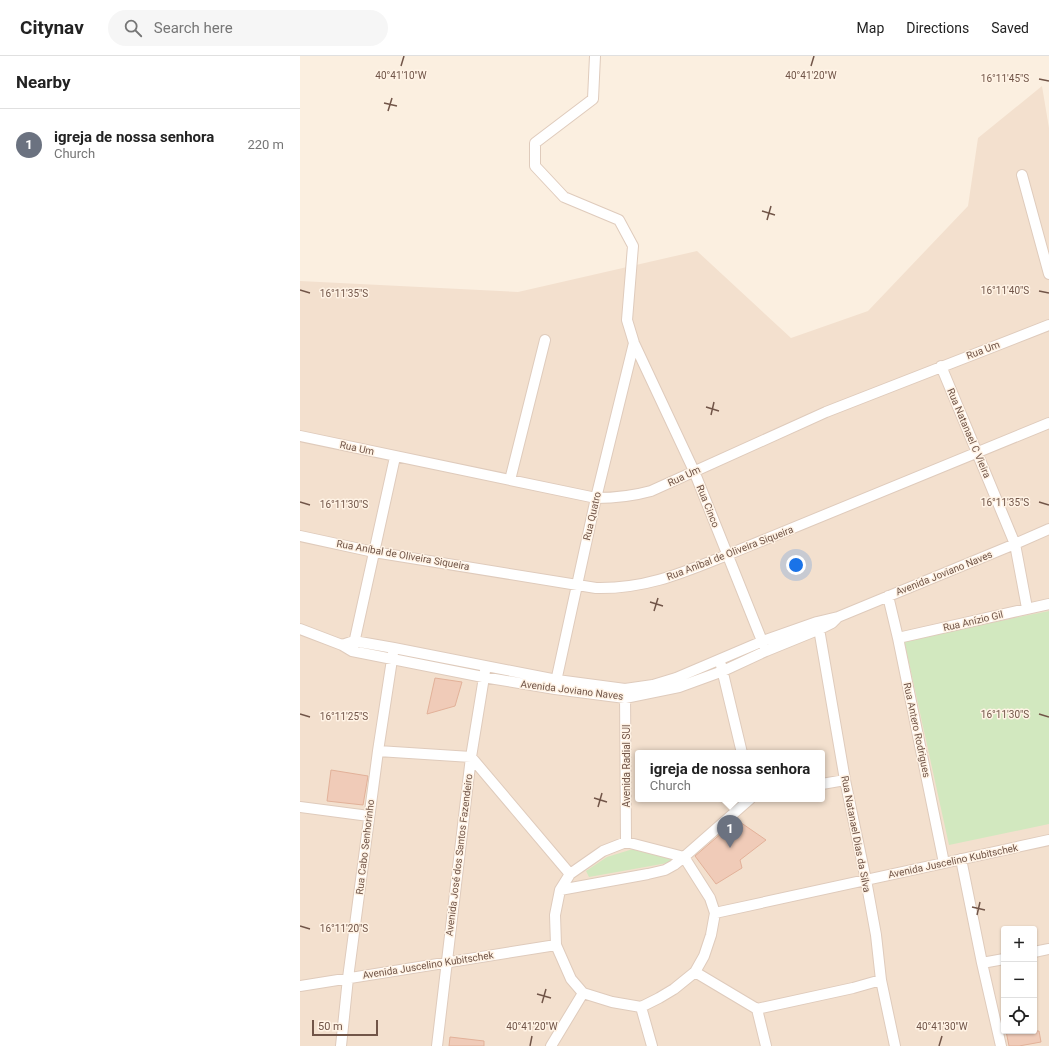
<!DOCTYPE html>
<meta charset="utf-8">
<style>
:root{--surface:#fff;--page:#f6f6f6;--text:#222;--muted:#767676;--line:#e0e0e0;--accent:#e46146}
body{margin:0;font-family:Roboto,sans-serif;background:var(--page);color:var(--text)}
.controls{position:absolute;right:12px;bottom:12px;display:grid;overflow:hidden;border-radius:4px;box-shadow:0 1px 3px #0004}
.controls button{width:36px;height:36px;display:grid;place-items:center;padding:0;border:0;border-bottom:1px solid var(--line);background:var(--surface);color:var(--text);font:20px sans-serif}
.scale{position:absolute;left:12px;bottom:10px;width:66px;box-sizing:border-box;padding-left:4px;border:2px solid #715548;border-top:0;font-size:11px;line-height:14px;white-space:nowrap;color:#715548;-webkit-text-stroke:3px #fff3e5;paint-order:stroke}
.you{position:absolute;left:496px;top:509px;width:14px;height:14px;margin:-10px;border:3px solid #fff;border-radius:50%;background:#1a73e8;box-shadow:0 0 0 6px #1a73e833}
.badge{display:grid;place-items:center;width:26px;height:26px;border-radius:50%;background:var(--accent);color:#fff;font-size:13px;font-weight:700}
.pin{position:absolute;translate:-50% -33px;filter:drop-shadow(0 1px 2px #0008)}
.pin::after{content:'';position:absolute;top:21px;width:14px;height:12px;background:inherit;clip-path:polygon(0 0,100% 0,50% 100%)}
.popup{position:absolute;left:335px;top:694px;width:190px;height:52px;box-sizing:border-box;display:grid;place-content:center;border-radius:4px;background:var(--surface);filter:drop-shadow(0 1px 3px #0005);font-size:13px;white-space:nowrap;color:var(--muted)}
.popup b{font-size:15px;color:var(--text)}
.popup::after{content:'';position:absolute;left:50%;top:100%;margin-left:-8px;border:8px solid transparent;border-top-color:var(--surface)}
.list{margin:0;padding:0;list-style:none}
h2{display:flex;justify-content:space-between;align-items:center;height:52px;margin:0;padding:0 16px;font-size:17px}
h2 small{font-size:13px;font-weight:400;color:var(--muted)}
.list li{display:grid;grid-template-columns:26px 1fr auto;gap:12px;align-items:center;box-sizing:border-box;height:72px;padding:0 16px;border-top:1px solid var(--line)}
.list b{display:block;font-size:15px;white-space:nowrap}
.list p{margin:0;font-size:13px;white-space:nowrap;color:var(--muted)}
.list em{font-size:13px;font-style:normal;color:var(--muted)}
.icon{flex:none;width:22px;height:22px;fill:none;stroke:currentColor;stroke-width:2;stroke-linecap:round;stroke-linejoin:round}
.map{position:relative;flex:none;width:749px;height:990px;overflow:hidden}
header{display:flex;align-items:center;gap:24px;box-sizing:border-box;height:56px;padding:0 20px;background:var(--surface);border-bottom:1px solid var(--line)}
header strong{font-size:19px}
nav{display:flex;gap:22px;margin-inline-start:auto;font-size:14px}
.search{width:280px;height:36px;background:var(--page);display:flex;align-items:center;gap:10px;box-sizing:border-box;padding:0 14px;border-radius:22px;color:var(--muted);font-size:15px}
main{display:flex}
aside{flex:1;background:var(--surface)}
.map>svg:first-child{display:block}
.residential{fill:#f3e0ce;fill-rule:evenodd}
.green{fill:#d2e8bf}
.building{fill:#f0cbb8;stroke:#e2b199}
.lines{fill:none;stroke-linecap:round;stroke-linejoin:round}
.minor-casing{stroke:#dfcbbc;stroke-width:12}
.minor{stroke:#fff;stroke-width:10}
.ticks{fill:none;stroke:#715548;stroke-width:1.5}
.labels{text-anchor:middle;dominant-baseline:central;stroke-width:3;stroke-linejoin:round;paint-order:stroke}
.street-label{font-size:10px;fill:#715548;stroke:#fff3e5}
.ticks-label{font-size:10px;text-anchor:middle;fill:#715548;stroke:#fff3e5;stroke-width:3;stroke-linejoin:round;paint-order:stroke}
</style>
<header>
<strong>Citynav</strong>
<div class="search"><svg class="icon" aria-label="search" viewBox="0 0 24 24"><circle cx="10" cy="10" r="6"/><path d="M15 15l6 6"/></svg>Search here</div>
<nav><a>Map</a><a>Directions</a><a>Saved</a></nav>
</header>
<main>
<aside>
<h2>Nearby<small></small></h2>
<ul class="list">
<li><span class="badge" style="background:#6b7280">1</span><div><b>igreja de nossa senhora</b><p>Church</p></div><em>220 m</em></li>
</ul>
</aside>
<div class="map">
<svg width="749" height="990" viewBox="0 0 749 990">
<rect width="100%" height="100%" fill="#fbefe0"/>
<!-- residential -->
<path class="residential" d="M742,30L749,72V990H0V225L218,236L397,195L491,282L568,255L668,150L678,82ZM338,697H522V743H338ZM704,873H734V975H704Z"/>
<!-- green -->
<path class="green" d="M749,555V768L649,789L604,584Z
M333,793L373,803V806L289,821L286,815L307,801Z"/>
<!-- building -->
<path class="building" d="M135,622L162,626L155,650L127,658Z
M31,714L68,720L63,749L27,745Z
M437,764L466,784L440,804L442,812L416,828L395,800Z
M706,975H739L741,986L719,990H709Z
M150,981L184,985V990H149Z"/>
<g class="lines">
<!-- minor casing -->
<g class="minor-casing">
<path id="minor" d="M295,0L293,43L235,87V110L264,141L319,164L333,190L327,264L334,287L394,415L466,595
M722,119L749,218
M641,310L715,488L727,552
M0,380L296,442C315,442 333,440 351,435L526,356L749,269
M210,424L245,284
M0,480L74,496L296,532C346,533 382,517 427,499L749,367
M588,540L598,582L644,807
M518,567L545,724L566,824L576,879L581,924L595,990
M0,573L42,589L52,595L183,621L255,633L325,642L379,631L423,615L466,595L520,573L532,567L537,562
M598,582L749,548
M42,589L54,585L94,592L257,624L325,633L353,629L376,622L463,585L517,566L538,561L715,488L749,473
M53,592L95,401
M421,609L442,697
M255,630L296,442L334,287
M325,636L326,786
M78,695L171,701L270,818
M522,728L545,724
M0,751L69,760
M384,801L410,842L415,857L411,879L404,900L395,916L374,933L359,942L341,951L312,946L283,937L271,923L256,889L255,859L260,834L348,818L365,814L374,809Z
M661,803L682,907L701,990
M260,834L270,818L303,795L326,786L384,801L450,743
M415,857L749,784
M734,896L749,893
M682,907L704,903
M395,916L457,953
M0,930L256,889
M341,951L352,990
M457,953L553,932L581,924
M457,953L466,990
M41,990L48,922L78,695L93,597
M137,990L171,701L185,615
M251,990L283,937"/>
</g>
<!-- minor -->
<use href="#minor" class="minor"/>
</g>
<!-- ticks -->
<path class="ticks" d="M101,10L104,0M511,10L514,0M739,23L749,25M84,47L97,50M88,55L92,42M462,155L475,159M467,164L471,150M0,234L10,237M739,235L749,237M406,351L419,355M411,359L414,346M0,446L10,449M739,446L749,449M350,546L363,550M354,555L358,542M0,658L10,661M739,658L749,661M294,742L307,746M298,751L302,737M672,851L685,854M677,859L680,846M0,870L10,873M237,938L251,942M242,947L246,933M230,990L232,980M639,990L642,980"/>
<g class="labels">
<!-- street labels -->
<g class="street-label">
<text transform="translate(683 294) rotate(-21)">Rua Um</text>
<text transform="translate(669 377) rotate(67)">Rua Natanael C Vieira</text>
<text transform="translate(57 392) rotate(12)">Rua Um</text>
<text transform="translate(384 420) rotate(-25)">Rua Um</text>
<text transform="translate(408 450) rotate(68)">Rua Cinco</text>
<text transform="translate(292 460) rotate(-77)">Rua Quatro</text>
<text transform="translate(430 497) rotate(-21)">Rua Aníbal de Oliveira Siqueira</text>
<text transform="translate(103 499) rotate(10)">Rua Aníbal de Oliveira Siqueira</text>
<text transform="translate(644 517) rotate(-22)">Avenida Joviano Naves</text>
<text transform="translate(673 565) rotate(-13)">Rua Anízio Gil</text>
<text transform="translate(272 634) rotate(7)">Avenida Joviano Naves</text>
<text transform="translate(617 674) rotate(78)">Rua Antero Rodrigues</text>
<text transform="translate(326 710) rotate(-90)">Avenida Radial SUl</text>
<text transform="translate(556 778) rotate(79)">Rua Natanael Dias da Silva</text>
<text transform="translate(65 791) rotate(-83)">Rua Cabo Senhorinho</text>
<text transform="translate(159 799) rotate(-83)">Avenida José dos Santos Fazendeiro</text>
<text transform="translate(653 805) rotate(-12)">Avenida Juscelino Kubitschek</text>
<text transform="translate(128 909) rotate(-9)">Avenida Juscelino Kubitschek</text>
</g>
</g>
<g class="ticks-label">
<text x="101" y="23">40°41'10"W</text>
<text x="511" y="23">40°41'20"W</text>
<text x="705" y="26">16°11'45"S</text>
<text x="705" y="238">16°11'40"S</text>
<text x="44" y="241">16°11'35"S</text>
<text x="705" y="450">16°11'35"S</text>
<text x="44" y="452">16°11'30"S</text>
<text x="705" y="662">16°11'30"S</text>
<text x="44" y="664">16°11'25"S</text>
<text x="44" y="876">16°11'20"S</text>
<text x="232" y="974">40°41'20"W</text>
<text x="642" y="974">40°41'30"W</text>
</g>
</svg>
<div class="controls">
<button>+</button>
<button>−</button>
<button><svg class="icon" aria-label="locate" viewBox="0 0 24 24"><circle cx="12" cy="12" r="6"/><path d="M12 2v4M12 18v4M2 12h4M18 12h4"/></svg></button>
</div>
<div class="scale">50 m</div>
<div class="you"></div>
<div class="pin badge" style="left:430px;top:792px;background:#6b7280">1</div>
<div class="popup"><b>igreja de nossa senhora</b>Church</div>
</div>
</main>
